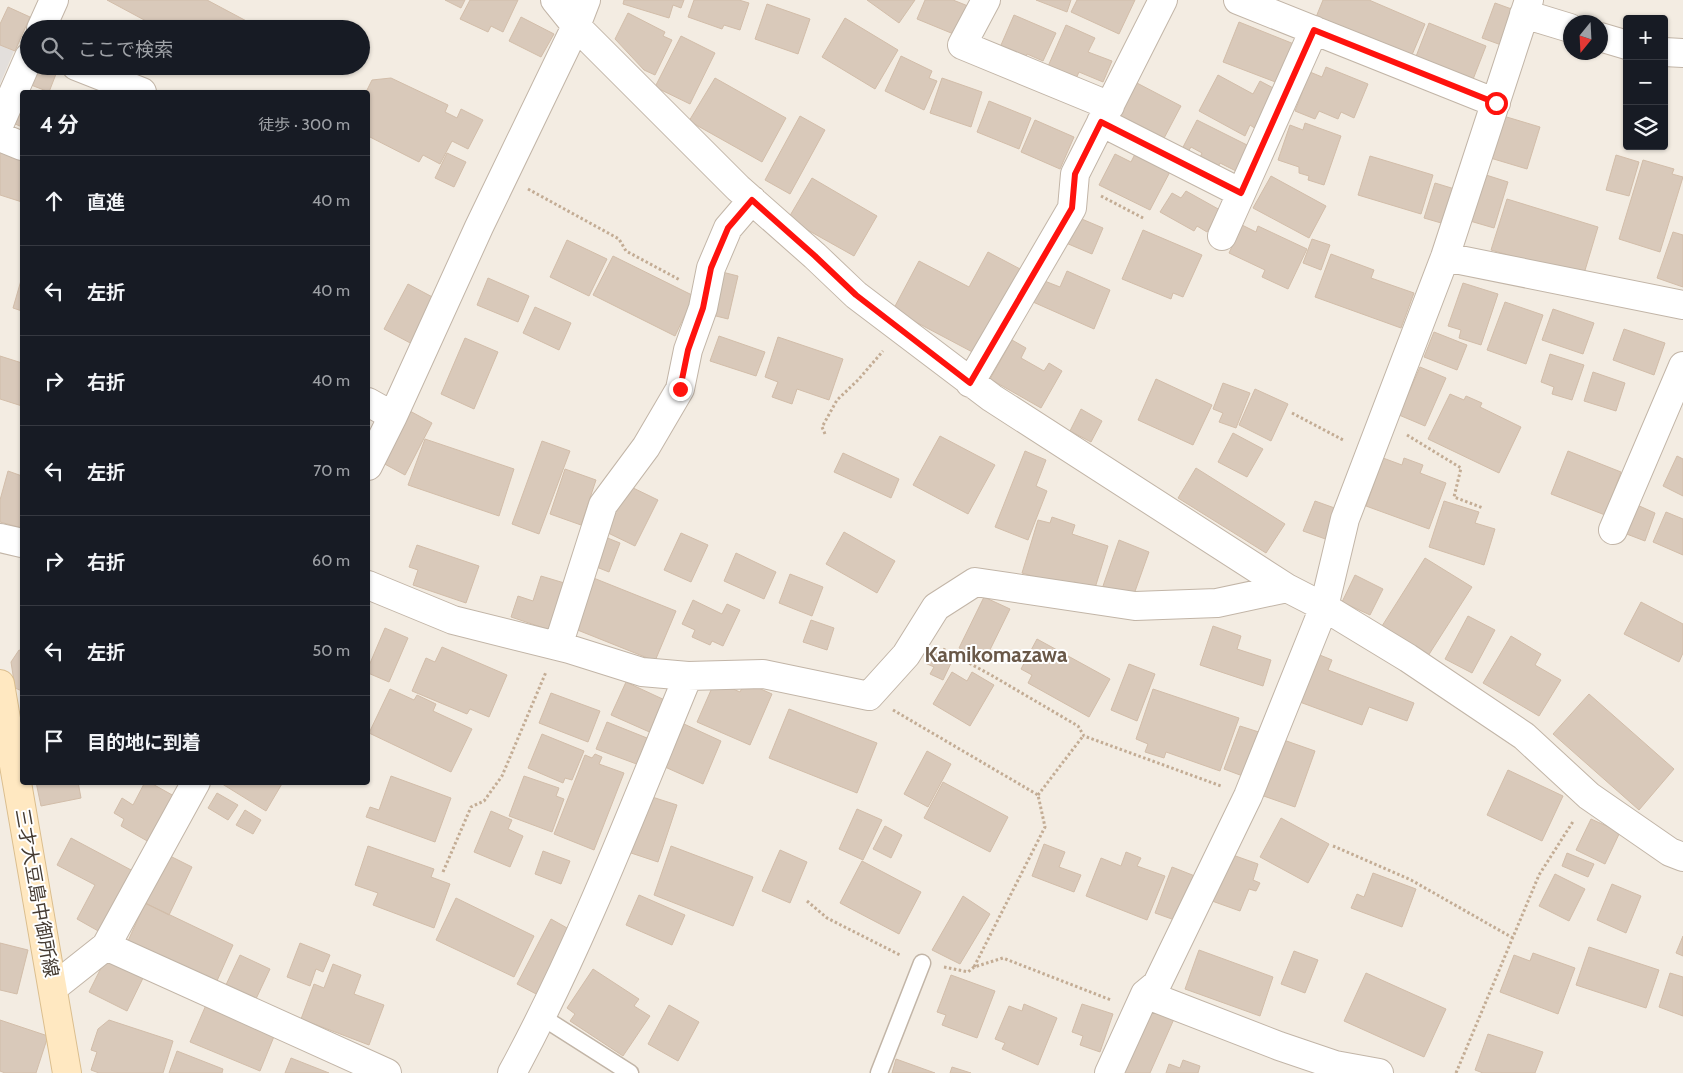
<!DOCTYPE html>
<html lang="ja">
<meta charset="utf-8">
<style>
:root{--surface:#171b24;--page:#20242c;--text:#f1f3f6;--muted:#9ea1a6;--line:#363941}
body{margin:0;font-family:Cabin,"Noto Sans JP",sans-serif;background:var(--page);color:var(--text)}
.controls{position:absolute;right:15px;top:15px;display:grid;overflow:hidden;border-radius:5px;box-shadow:0 1px 4px #0004}
.controls button{width:45px;height:45px;display:grid;place-items:center;padding:0;border:0;border-bottom:1px solid var(--line);background:var(--surface);color:var(--text);font:25px sans-serif}
.compass{position:absolute;left:1563px;top:15px;width:45px;height:45px;border-radius:50%;background:var(--surface);box-shadow:0 1px 4px #0004;rotate:198deg}
.stop{position:absolute;width:15px;height:15px;margin:-11px;border:4px solid #ff130e;border-radius:50%;background:#fff}
.stop.end{background:#ff130e;border-color:#fff;box-shadow:0 1px 5px #0008}
.list{margin:0;padding:0;list-style:none}
h2{display:flex;justify-content:space-between;align-items:center;height:65px;margin:0;padding:0 20px;font-size:21px}
h2 small{font-size:16px;font-weight:400;color:var(--muted)}
.list li{display:grid;grid-template-columns:32px 1fr auto;gap:15px;align-items:center;box-sizing:border-box;height:90px;padding:0 20px;border-top:1px solid var(--line)}
.list b{display:block;font-size:19px;white-space:nowrap}
.list em{font-size:16px;font-style:normal;color:var(--muted)}
.icon{flex:none;width:28px;height:28px;fill:none;stroke:currentColor;stroke-width:2;stroke-linecap:round;stroke-linejoin:round}
.map{position:relative;flex:none;width:1683px;height:1073px;overflow:hidden}
.search{position:absolute;background:var(--surface);box-shadow:0 1px 4px #0004;left:20px;top:20px;width:350px;height:55px;display:flex;align-items:center;gap:12px;box-sizing:border-box;padding:0 18px;border-radius:28px;color:var(--muted);font-size:19px}
.panel{position:absolute;background:var(--surface);box-shadow:0 1px 4px #0004;left:20px;top:90px;width:350px;height:695px;border-radius:5px}
.map>svg:first-child{display:block}
.parking{fill:#e3dfdc}
.building{fill:#d9c9ba;stroke:#d2bda9}
.lines{fill:none;stroke-linecap:round;stroke-linejoin:round}
.lane-casing{stroke:#c2b5a7;stroke-width:19}
.street-casing{stroke:#c2b5a7;stroke-width:30}
.secondary-casing{stroke:#dbbe8e;stroke-width:30}
.path{stroke:#c3ac94;stroke-width:3;stroke-dasharray:2.5 2.5;stroke-linecap:butt}
.lane{stroke:#fff;stroke-width:16}
.street{stroke:#fff;stroke-width:28}
.secondary{stroke:#ffe8c1;stroke-width:28}
.route{stroke:#ff130e;stroke-width:6}
.labels{text-anchor:middle;dominant-baseline:central;stroke-width:4;stroke-linejoin:round;paint-order:stroke}
.street-label{font-size:19px;fill:#453b32;stroke:#fff}
.quarter-label{font-size:21px;font-weight:bold;fill:#695848;stroke:#fff}
</style>
<div class="map">
<svg width="1683" height="1073" viewBox="0 0 1683 1073">
<rect width="100%" height="100%" fill="#f3ece2"/>
<!-- parking -->
<path class="parking" d="M0,45L14,51L0,84Z"/>
<!-- building -->
<path class="building" d="M107,0H207L254,25L251,29H161Z
M445,0H465L461,8Z
M470,0H518L503,32L491,26L488,32L460,19Z
M624,0H684L681,8L673,5L669,18L623,4Z
M694,0H739L749,3L740,30L724,25L722,29L688,17Z
M867,0H915L899,23Z
M925,0H953L968,6L956,35L917,19Z
M1036,0H1071L1067,12Z
M1077,0H1135L1119,34L1071,12Z
M1323,0H1369L1425,24L1409,62L1314,22Z
M1495,3L1517,11L1504,46L1482,38Z
M767,4L810,19L798,54L755,39Z
M8,7L30,17L15,51L0,45V24Z
M628,13L665,32L663,36L672,40L655,75L644,70L615,39Z
M1014,15L1056,33L1043,61L1027,54L1023,63L998,52Z
M521,17L554,34L541,57L509,41Z
M845,18L898,50L875,89L822,57Z
M1239,22L1294,44L1278,83L1223,62Z
M1429,23L1486,46L1472,82L1415,59Z
M1066,25L1095,38L1088,52L1112,61L1103,82L1079,72L1074,83L1046,71Z
M681,36L715,53L690,104L655,87Z
M901,56L932,71L929,78L937,81L924,110L885,91Z
M37,66L56,74L49,92L26,83Z
M1326,67L1368,84L1354,118L1341,112L1338,119L1319,111L1315,119L1295,111L1310,72L1322,77Z
M1218,75L1253,94L1260,81L1277,90L1256,129L1250,125L1245,136L1199,111Z
M391,78L448,105L445,112L457,118L461,109L483,120L468,149L452,141L440,164L423,155L419,162L368,136L366,92L372,80Z
M715,78L786,118L762,162L689,121Z
M942,78L982,92L971,127L930,113Z
M1135,82L1181,106L1162,142L1116,118Z
M22,101V127L13,123Z
M989,101L1031,118L1019,149L977,132Z
M1500,115L1540,127L1527,169L1487,157Z
M800,116L825,130L790,194L765,180Z
M1035,120L1074,137L1060,169L1021,152Z
M1197,120L1249,146L1236,171L1220,163L1214,175L1196,166L1202,153L1191,147L1188,152L1182,149Z
M1305,123L1341,136L1324,185L1308,180L1309,176L1299,173V167L1278,160L1290,125L1303,130Z
M1137,150L1172,168L1150,210L1099,185L1115,154L1131,162Z
M0,152L22,159V202L0,195Z
M447,153L466,162L454,187L435,178Z
M1616,155L1639,162L1629,196L1606,190Z
M1370,156L1433,175L1421,214L1358,195Z
M1643,160L1674,169L1672,174L1683,177L1660,252L1619,239Z
M1483,174L1508,182L1494,228L1470,221Z
M1271,176L1326,206L1309,238L1253,208Z
M812,178L877,216L854,256L788,219Z
M1435,183L1458,190L1448,225L1424,218Z
M1186,191L1220,210L1207,232L1197,226L1194,231L1160,212L1172,193L1181,198Z
M1507,199L1598,227L1583,277L1491,250Z
M1077,217L1103,228L1092,254L1066,243Z
M1242,225L1256,232L1258,226L1307,249L1288,289L1262,277L1265,270L1229,253Z
M1143,230L1202,255L1183,297L1173,293L1171,299L1122,279Z
M1673,232L1683,235V287L1657,278Z
M1312,239L1330,245L1321,270L1303,263Z
M567,240L607,259L589,296L550,277Z
M988,252L1022,270L978,355L893,310L919,261L969,287Z
M1331,254L1374,270L1371,278L1414,293L1401,328L1315,297Z
M613,256L694,296L675,336L593,295Z
M718,271L738,276L728,319L708,314Z
M1067,271L1110,290L1094,329L1033,302L1042,280L1060,287Z
M22,277V311L13,308Z
M488,278L529,296L518,322L477,305Z
M1463,283L1498,294L1481,345L1459,338L1461,330L1448,326Z
M408,284L438,300L414,345L384,329Z
M1505,302L1543,315L1526,364L1487,350Z
M535,307L571,323L559,350L523,333Z
M1553,309L1594,323L1583,354L1542,340Z
M1624,329L1665,343L1654,375L1613,360Z
M1434,332L1467,345L1457,370L1424,357Z
M719,336L765,352L756,376L710,361Z
M778,337L843,359L829,400L797,389L792,404L772,397L778,382L765,377Z
M465,338L498,352L474,409L441,394Z
M1012,340L1026,348L1021,358L1044,371L1049,363L1062,371L1041,408L990,379Z
M1550,354L1584,365L1572,400L1552,394L1554,387L1541,382Z
M0,356L22,363V406L0,399Z
M1420,367L1446,378L1425,426L1399,415Z
M1593,372L1625,383L1616,411L1584,401Z
M1156,379L1212,405L1193,445L1138,420Z
M1223,383L1250,393L1236,428L1219,422L1223,413L1213,409Z
M1255,389L1288,404L1271,441L1239,425Z
M1450,394L1464,400L1466,396L1482,403L1480,407L1521,427L1499,473L1428,439Z
M1081,409L1102,421L1091,442L1070,431Z
M408,410L432,423L405,475L381,462Z
M1233,433L1263,449L1247,477L1218,462Z
M940,436L995,465L968,514L913,485Z
M425,439L514,469L499,516L408,485Z
M542,441L570,451L539,534L512,524Z
M1025,451L1046,460L1036,486L1047,491L1028,540L995,527Z
M1568,451L1621,472L1605,515L1551,494Z
M843,453L899,479L891,498L834,472Z
M1677,456L1683,459V496L1663,486Z
M1383,458L1402,465L1404,458L1423,465L1420,473L1446,483L1429,529L1366,506Z
M1196,468L1285,524L1266,553L1178,498Z
M565,469L596,480L581,525L550,514Z
M8,471L22,476V528L0,522V500Z
M627,485L658,500L635,546L604,531Z
M1315,501L1343,511L1331,541L1303,531Z
M1444,501L1479,512L1475,523L1495,529L1484,565L1429,547Z
M1635,504L1655,513L1645,541L1624,533Z
M1666,512L1683,519V555L1653,542Z
M1052,517L1075,525L1072,534L1108,546L1095,588L1074,582L1073,588L1022,573L1038,520L1050,523Z
M844,532L895,561L877,593L826,564Z
M681,533L708,545L691,582L664,570Z
M600,535L620,543L609,572L589,564Z
M1119,540L1149,552L1133,597L1103,586Z
M417,545L479,566L466,603L413,585L418,570L409,567Z
M736,553L776,572L764,599L724,581Z
M1425,558L1472,587L1428,656L1382,626Z
M790,574L823,587L812,616L779,603Z
M1355,575L1383,589L1370,615L1342,602Z
M541,576L571,585L556,632L511,617L518,596L533,601Z
M591,577L676,611L655,661L570,627Z
M984,597L1010,609L985,660L959,648Z
M693,600L722,614L727,604L740,610L723,646L712,641L710,645L692,637L695,630L682,624Z
M1641,602L1683,624V653L1679,662L1624,634Z
M1468,616L1495,630L1472,673L1445,659Z
M811,620L834,628L827,650L803,642Z
M1213,626L1241,636L1237,649L1271,660L1263,686L1200,665Z
M385,628L408,638L389,682L368,673V668Z
M1511,636L1541,654L1535,665L1561,680L1539,716L1483,683Z
M1037,639L1110,679L1089,717L1028,683L1032,675L1021,669Z
M442,647L507,675L489,717L470,709L467,714L412,691L426,658L435,662Z
M932,648L953,659L943,680L930,674L934,667L925,663Z
M19,650L22,651V691L15,688L11,662Z
M1315,653L1332,660L1328,670L1414,703L1407,721L1369,707L1362,725L1297,701Z
M1129,664L1155,674L1137,721L1111,710Z
M952,672L967,681L972,672L994,685L970,726L933,704Z
M715,681L740,692L745,682L772,694L750,745L697,722Z
M626,682L669,702L654,734L611,715Z
M390,689L414,700L417,695L436,704L433,711L472,729L451,772L369,733Z
M1153,689L1239,718L1220,771L1166,752L1164,758L1145,752L1148,744L1136,739Z
M551,693L600,711L588,742L539,723Z
M1589,694L1674,769L1639,810L1553,734Z
M789,709L877,743L857,793L769,758Z
M607,722L652,740L642,766L596,749Z
M684,724L721,741L703,784L665,767Z
M1240,726L1265,734L1248,778L1224,769Z
M542,734L584,751L572,780L565,778L563,783L528,768Z
M1278,738L1315,751L1295,807L1258,794Z
M927,751L951,764L928,807L904,794Z
M595,754L602,757L599,764L624,773L594,850L554,834L585,755L592,758Z
M1508,770L1563,796L1542,841L1487,815Z
M391,776L451,798L435,842L366,817L370,807L379,810Z
M524,776L559,788L556,796L564,799L552,832L509,816Z
M36,782H78L81,798L41,806Z
M145,782H149L174,796L149,842L121,826L124,819L114,813L122,798L133,805Z
M219,782H283L266,811Z
M943,782L1008,817L990,852L924,818Z
M217,793L238,805L228,820L208,808Z
M646,795L677,805L658,862L628,852Z
M857,809L882,820L863,860L839,849Z
M245,810L261,820L253,834L236,825Z
M491,811L512,820L508,829L523,836L510,867L474,852Z
M1281,818L1329,844L1308,883L1260,857Z
M1591,819L1620,832L1605,864L1576,850Z
M885,826L902,835L891,858L873,849Z
M71,838L133,871L100,932L77,919L95,885L57,865Z
M1044,844L1065,852L1059,867L1081,875L1074,892L1032,876Z
M368,846L434,869L431,877L450,884L434,928L373,905L378,893L355,885Z
M671,846L753,877L733,926L654,895Z
M780,850L807,862L790,903L762,891Z
M543,851L570,861L561,884L535,874Z
M1126,852L1141,858L1137,866L1165,876L1147,920L1086,896L1101,858L1121,866Z
M1567,853L1594,864L1588,877L1562,866Z
M1230,854L1258,864L1253,880L1260,883L1256,891L1249,889L1240,911L1212,901Z
M168,855L192,867L169,915L145,903Z
M862,861L921,892L899,934L840,903Z
M1172,867L1200,878L1183,923L1155,913Z
M1373,873L1416,889L1402,927L1351,908L1357,894L1364,897Z
M1555,874L1585,889L1569,921L1539,906Z
M1612,884L1641,896L1626,933L1597,920Z
M639,895L685,915L672,945L626,925Z
M963,896L990,914L960,964L932,950Z
M456,898L534,936L514,977L436,940Z
M145,903L233,945L216,983L128,941Z
M551,919L576,933L542,997L517,984Z
M1683,936V956L1676,953Z
M0,943L28,950L17,994L0,990Z
M300,943L330,955L323,972L316,969L310,986L287,977Z
M1589,947L1659,970L1646,1008L1576,985Z
M1199,950L1273,977L1260,1016L1185,989Z
M1294,951L1318,960L1305,993L1281,984Z
M1533,953L1575,968L1558,1014L1500,992L1514,955L1530,961Z
M240,955L270,969L255,1001L225,987Z
M106,958L144,976L127,1011L89,992Z
M333,964L361,975L354,994L384,1005L369,1045L301,1019L314,984L324,988Z
M593,969L639,999L634,1006L650,1016L623,1056L570,1021L575,1014L567,1008Z
M1366,973L1446,1009L1424,1057L1344,1021Z
M1670,973L1683,977V1016L1659,1007Z
M951,975L995,991L977,1038L942,1025L946,1015L937,1012Z
M1024,1004L1057,1018L1038,1065L1002,1049L1005,1043L995,1039L1009,1006L1022,1011Z
M1082,1004L1113,1014L1100,1052L1080,1045L1083,1036L1072,1032Z
M206,1005L275,1034L260,1071L190,1042Z
M669,1005L699,1022L678,1061L648,1044Z
M1148,1008L1174,1019L1150,1073H1119Z
M0,1020L48,1036L36,1073H5L0,1071Z
M109,1020L173,1041L163,1073H99L91,1070L97,1052L91,1050L98,1029Z
M1488,1034L1543,1052L1535,1073H1483L1475,1070Z
M177,1051L223,1069L222,1073H169Z
M291,1058L329,1073H285Z
M896,1059L935,1073H892Z
M1183,1060L1200,1066L1198,1073H1166L1169,1064L1180,1068Z
M952,1067L971,1073H950Z"/>
<g class="lines">
<!-- lane casing -->
<g class="lane-casing">
<path id="lane" d="M542,1017L630,1073
M879,1073L922,963"/>
</g>
<!-- street casing -->
<g class="street-casing">
<path id="street" d="M555,0L576,26L738,188L815,256L856,295L992,398L1287,588L1324,607L1408,658L1524,736L1589,796L1670,852L1683,857
M986,0L962,45L1110,106
M1238,0L1496,103
M1524,14L1570,28
M41,29L54,0
M1600,37L1627,45
M1664,52L1683,53
M76,66L142,92
M1101,122L1241,193
M0,123L29,57
M0,137L22,146
M1222,236L1314,30
M1445,257L1683,305
M970,383L1072,208L1075,174L1163,0
M368,402L393,416
M368,466L393,416L479,227L576,26L586,0
M1613,530L1683,366
M0,538L22,543
M368,585L453,620L569,649L642,672L688,676L763,674L869,696L906,655L936,607L975,582L1135,606L1217,603L1287,588
M558,646L603,505L646,447L680,389L688,350L703,308L711,268L728,228L752,200
M106,946L387,1073
M53,988L106,946L196,782
M1145,994L1279,1046L1335,1065L1379,1073
M512,1073C581,946 633,809 688,676
M1109,1073L1145,994L1157,984L1248,796L1324,607L1345,519L1445,257L1529,0"/>
</g>
<!-- secondary casing -->
<g class="secondary-casing">
<path id="secondary" d="M0,684L67,1073"/>
</g>
<!-- path -->
<path class="path" d="M528,189L619,239L626,251L680,280
M1101,196L1145,219
M1292,413L1345,441
M825,434L822,427L837,400L858,380L883,351
M1407,435L1461,468L1454,497L1483,508
M943,649L991,675L1078,726L1084,736L1221,786
M893,710L1038,795L1045,827L974,967
M1038,795L1083,736
M1333,846L1411,880L1513,938
M443,872L471,807L484,801L502,776L546,672
M807,901L827,918L900,955
M944,967L968,972L974,967L1003,958L1111,1000
M1456,1073L1539,875L1574,820"/>
<!-- lane -->
<use href="#lane" class="lane"/>
<!-- street -->
<use href="#street" class="street"/>
<!-- secondary -->
<use href="#secondary" class="secondary"/>
</g>
<g class="lines">
<!-- route -->
<path class="route" d="M680,389L688,350L703,308L711,268L728,228L752,200L815,256L856,295L970,383L1072,208L1075,174L1101,122L1241,193L1314,30L1496,103"/>
</g>
<g class="labels">
<!-- street labels -->
<g class="street-label">
<text transform="translate(37 893) rotate(80)">三才大豆島中御所線</text>
</g>
<!-- quarter labels -->
<g class="quarter-label">
<text x="996" y="654">Kamikomazawa</text>
</g>
</g>
</svg>
<div class="controls">
<button>+</button>
<button>−</button>
<button><svg class="icon" aria-label="layers" viewBox="0 0 24 24"><path d="M12 4l9 5-9 5-9-5zM3 14l9 5 9-5"/></svg></button>
</div>
<svg class="compass" viewBox="-18 -18 36 36"><path d="M0-13l5 13h-10z" fill="#e53935"/><path d="M0 13l5-13h-10z" fill="#9ea1a6"/></svg>
<div class="stop" style="left:1496px;top:103px"></div>
<div class="stop end" style="left:680px;top:389px"></div>
<div class="search"><svg class="icon" aria-label="search" viewBox="0 0 24 24"><circle cx="10" cy="10" r="6"/><path d="M15 15l6 6"/></svg>ここで検索</div>
<section class="panel">
<h2>4 分<small>徒歩 · 300 m</small></h2>
<ul class="list">
<li><svg class="icon" aria-label="ahead" viewBox="0 0 24 24"><path d="M12 20V5M6 11l6-6 6 6"/></svg><div><b>直進</b></div><em>40 m</em></li>
<li><svg class="icon" aria-label="left" viewBox="0 0 24 24"><path d="M17 20v-9H6M10 6l-5 5 5 5"/></svg><div><b>左折</b></div><em>40 m</em></li>
<li><svg class="icon" aria-label="right" viewBox="0 0 24 24"><path d="M7 20v-9h11M14 6l5 5-5 5"/></svg><div><b>右折</b></div><em>40 m</em></li>
<li><svg class="icon" aria-label="left" viewBox="0 0 24 24"><path d="M17 20v-9H6M10 6l-5 5 5 5"/></svg><div><b>左折</b></div><em>70 m</em></li>
<li><svg class="icon" aria-label="right" viewBox="0 0 24 24"><path d="M7 20v-9h11M14 6l5 5-5 5"/></svg><div><b>右折</b></div><em>60 m</em></li>
<li><svg class="icon" aria-label="left" viewBox="0 0 24 24"><path d="M17 20v-9H6M10 6l-5 5 5 5"/></svg><div><b>左折</b></div><em>50 m</em></li>
<li><svg class="icon" aria-label="arrive" viewBox="0 0 24 24"><path d="M6 21V4h12l-3 4 3 4H6"/></svg><div><b>目的地に到着</b></div></li>
</ul>
</section>
</div>
